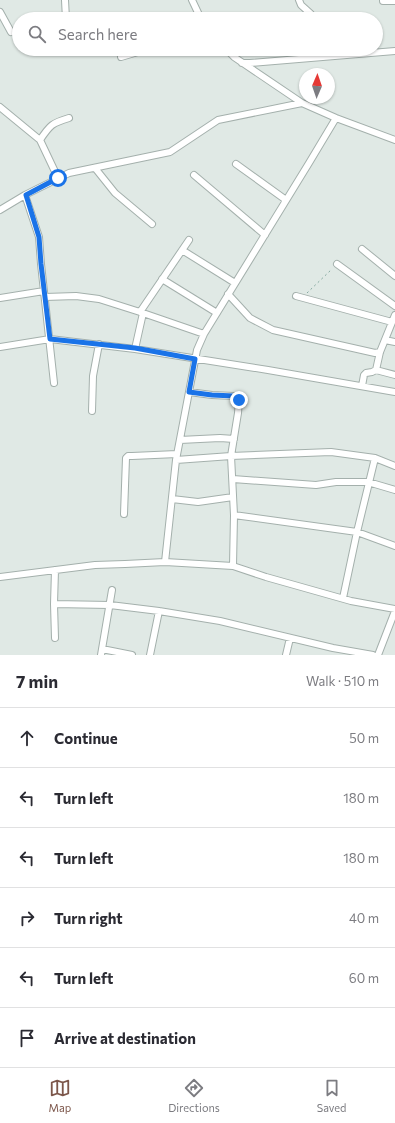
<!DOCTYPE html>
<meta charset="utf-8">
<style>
:root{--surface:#fff;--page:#f2f2f3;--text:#2b2b33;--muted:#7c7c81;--line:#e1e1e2;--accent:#7c564a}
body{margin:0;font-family:Commissioner,sans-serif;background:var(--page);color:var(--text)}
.compass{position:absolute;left:299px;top:68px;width:36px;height:36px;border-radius:50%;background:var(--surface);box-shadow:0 1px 3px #0004;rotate:2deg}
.stop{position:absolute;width:12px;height:12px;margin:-9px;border:3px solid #1a73e8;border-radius:50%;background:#fff}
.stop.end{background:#1a73e8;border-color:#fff;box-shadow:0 1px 4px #0008}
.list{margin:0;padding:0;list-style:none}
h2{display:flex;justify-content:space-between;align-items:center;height:52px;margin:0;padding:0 16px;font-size:17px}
h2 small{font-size:13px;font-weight:400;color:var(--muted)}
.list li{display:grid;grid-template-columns:26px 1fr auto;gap:12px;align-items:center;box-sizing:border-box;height:60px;padding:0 16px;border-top:1px solid var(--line)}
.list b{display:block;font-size:15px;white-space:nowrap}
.list em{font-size:13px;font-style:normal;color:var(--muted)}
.icon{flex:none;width:22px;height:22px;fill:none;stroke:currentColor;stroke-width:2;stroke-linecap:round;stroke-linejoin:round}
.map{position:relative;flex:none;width:395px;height:655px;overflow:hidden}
.search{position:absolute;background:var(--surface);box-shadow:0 1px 3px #0004;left:12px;right:12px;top:12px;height:44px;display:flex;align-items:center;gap:10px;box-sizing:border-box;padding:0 14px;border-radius:22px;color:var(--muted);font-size:15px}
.sheet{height:412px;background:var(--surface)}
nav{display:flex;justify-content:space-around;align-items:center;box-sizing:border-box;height:56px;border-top:1px solid var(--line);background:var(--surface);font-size:11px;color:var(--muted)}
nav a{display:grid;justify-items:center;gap:2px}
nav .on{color:var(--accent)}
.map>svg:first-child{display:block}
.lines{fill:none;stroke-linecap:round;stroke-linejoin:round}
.minor-casing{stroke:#a4b0ac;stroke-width:8}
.path{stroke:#84a89f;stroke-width:1;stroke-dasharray:2 3;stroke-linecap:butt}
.minor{stroke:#fff;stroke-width:6}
.route{stroke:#1a73e8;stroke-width:5}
</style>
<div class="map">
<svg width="395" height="655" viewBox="0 0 395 655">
<rect width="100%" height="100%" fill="#e0e9e5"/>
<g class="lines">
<!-- minor casing -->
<g class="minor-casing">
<path id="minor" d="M65,0L66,19
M192,0L201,19
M299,0L301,5L311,14
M383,1H395
M0,12L11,32
M226,49L234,57L302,103L336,118L395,140
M121,57L148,49
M242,63H250L395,51
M0,107L40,140L58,178
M40,140C50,125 52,123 69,118
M236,164L286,200
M95,168L115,193L152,224
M194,175L265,235
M25,195L39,237L41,264L54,383
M0,210L25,195L69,173L170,152L218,120L302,103
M362,249L395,276
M182,250L235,283
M337,264L395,306
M162,279L217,313
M228,294L250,318L273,330L375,353L380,352
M296,296L392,322
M45,297L76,296L99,299L140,312L204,334
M0,298L44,291
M140,312L189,240
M385,340L395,342
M0,347L50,339L135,349L268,370L395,392
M135,349L143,313
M376,370L395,375
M362,386L364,375L366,373L372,372L376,370L380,352L395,315
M189,392L212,395L234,396L239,400L238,413L231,456L234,515L233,566
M92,411L93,376L99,344
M180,440L220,438L234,439
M176,460L231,456L331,452L375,458L395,466
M233,479L316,485L336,482H368L395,490
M172,499L198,502L233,497
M124,514L126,458L128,456H132L177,454
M234,515L357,532L395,546
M165,562L176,460L197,350L204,334L309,163L336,118
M55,570L54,604L55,638
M0,577L95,565L125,564L165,562L233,566L266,577L351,601L395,609
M343,598L357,532L375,458
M54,604L110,605L159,611L220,621L333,648L373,655
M102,649L132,655
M101,655L112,590
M150,655L159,611
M286,655L290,638
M378,655L395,611"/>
</g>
<!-- path -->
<path class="path" d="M307,293L332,269"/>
<!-- minor -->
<use href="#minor" class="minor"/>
</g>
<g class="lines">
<!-- route -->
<path class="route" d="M58,178L26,195L39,237L41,264L50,339L135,348L195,359L189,392L212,395L234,396L239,400"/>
</g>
</svg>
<svg class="compass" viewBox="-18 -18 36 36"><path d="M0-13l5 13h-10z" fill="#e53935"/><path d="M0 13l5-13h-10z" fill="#7c7c81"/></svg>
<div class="stop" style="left:58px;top:178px"></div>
<div class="stop end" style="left:239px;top:400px"></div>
<div class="search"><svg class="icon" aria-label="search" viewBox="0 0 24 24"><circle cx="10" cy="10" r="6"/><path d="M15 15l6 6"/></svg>Search here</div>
</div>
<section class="sheet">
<h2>7 min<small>Walk · 510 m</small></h2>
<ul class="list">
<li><svg class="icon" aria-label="ahead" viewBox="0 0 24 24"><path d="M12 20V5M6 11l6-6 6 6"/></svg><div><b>Continue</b></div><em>50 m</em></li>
<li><svg class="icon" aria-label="left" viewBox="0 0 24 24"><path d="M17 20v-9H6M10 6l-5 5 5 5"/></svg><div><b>Turn left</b></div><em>180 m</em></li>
<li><svg class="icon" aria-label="left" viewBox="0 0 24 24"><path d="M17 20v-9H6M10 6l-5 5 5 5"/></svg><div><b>Turn left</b></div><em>180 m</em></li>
<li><svg class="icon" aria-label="right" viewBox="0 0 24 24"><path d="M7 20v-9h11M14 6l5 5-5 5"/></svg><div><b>Turn right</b></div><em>40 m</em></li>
<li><svg class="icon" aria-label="left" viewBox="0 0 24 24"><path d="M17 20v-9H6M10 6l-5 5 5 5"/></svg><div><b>Turn left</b></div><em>60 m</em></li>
<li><svg class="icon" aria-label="arrive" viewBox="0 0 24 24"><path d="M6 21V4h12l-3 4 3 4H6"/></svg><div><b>Arrive at destination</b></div></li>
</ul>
</section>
<nav>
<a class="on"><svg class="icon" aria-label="map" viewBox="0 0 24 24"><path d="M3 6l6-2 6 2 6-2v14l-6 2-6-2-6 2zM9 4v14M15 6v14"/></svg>Map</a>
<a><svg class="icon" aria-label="directions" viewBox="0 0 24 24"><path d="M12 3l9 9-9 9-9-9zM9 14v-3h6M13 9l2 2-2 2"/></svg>Directions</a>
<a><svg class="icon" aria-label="saved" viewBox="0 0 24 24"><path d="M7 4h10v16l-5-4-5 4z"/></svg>Saved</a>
</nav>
